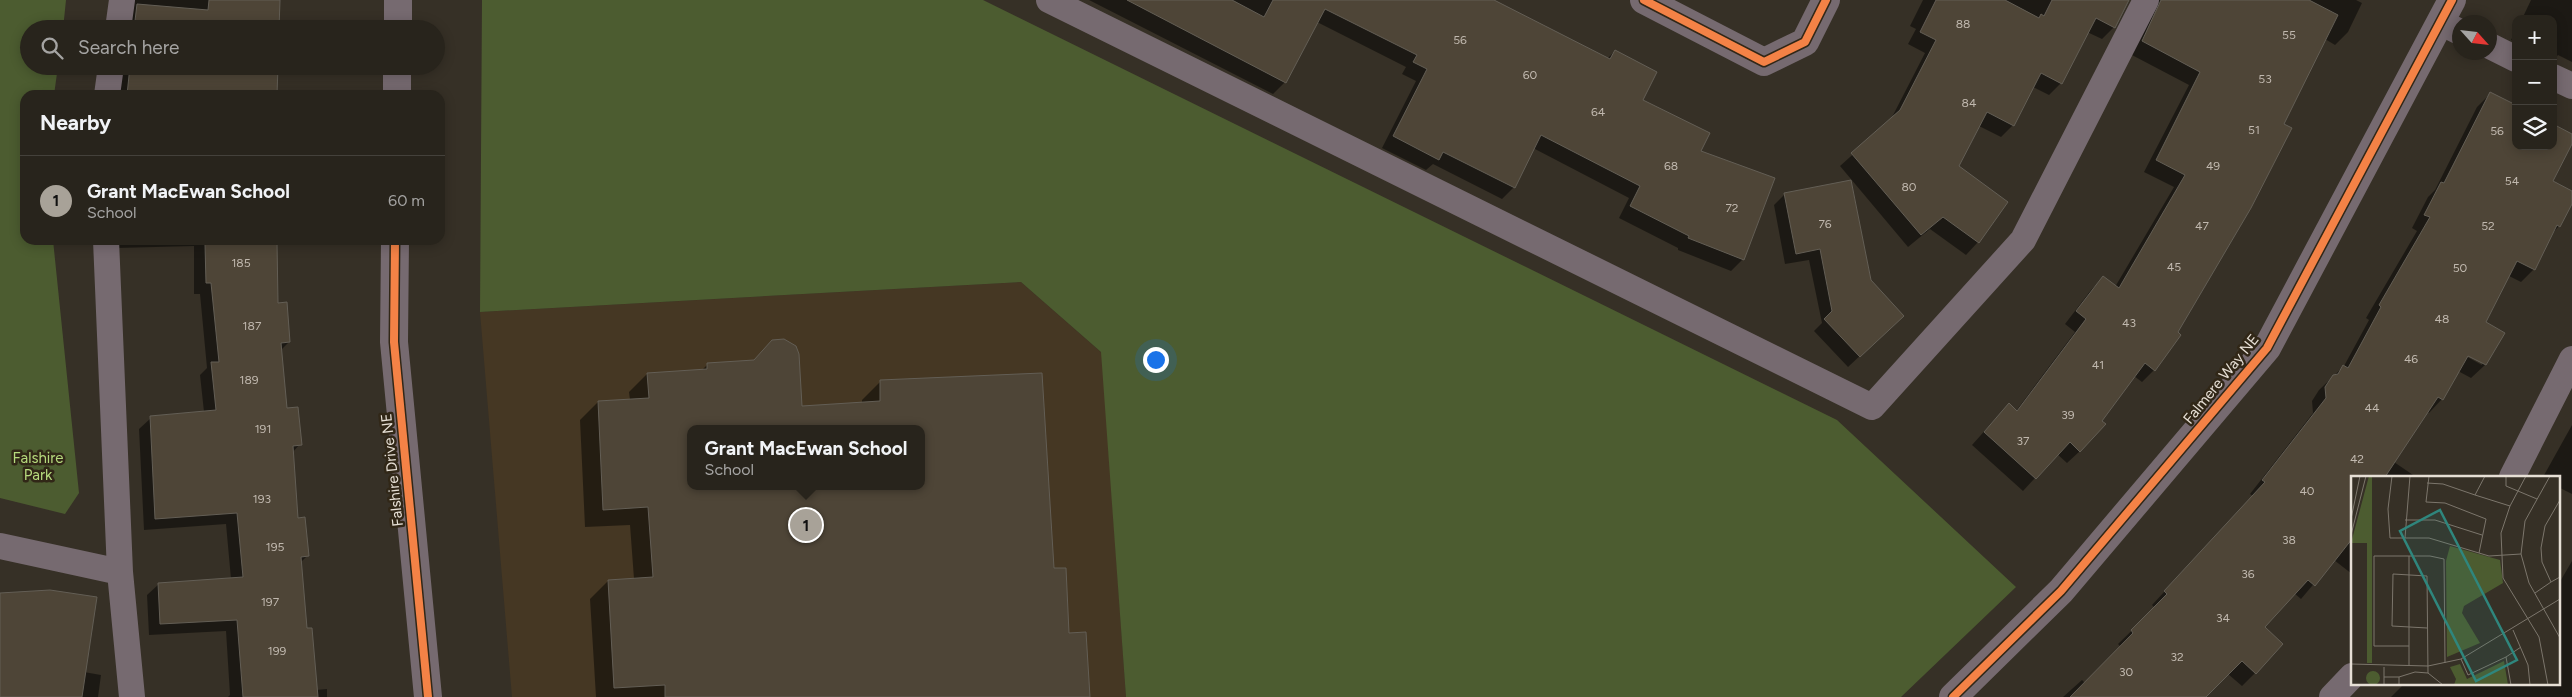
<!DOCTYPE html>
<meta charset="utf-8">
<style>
:root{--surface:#28241c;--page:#343029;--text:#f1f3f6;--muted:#a5a4a3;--line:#44413b;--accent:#a8a298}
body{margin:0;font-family:Figtree,sans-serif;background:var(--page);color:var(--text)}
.controls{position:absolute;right:15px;top:15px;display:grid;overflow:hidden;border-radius:10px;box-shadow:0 2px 12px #0003}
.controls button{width:45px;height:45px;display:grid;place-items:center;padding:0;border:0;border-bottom:1px solid var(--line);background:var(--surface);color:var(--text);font:25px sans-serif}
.compass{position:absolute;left:2452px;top:15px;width:45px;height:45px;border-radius:50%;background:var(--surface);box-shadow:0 2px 12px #0003;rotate:117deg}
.you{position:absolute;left:1155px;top:359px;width:18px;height:18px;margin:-12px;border:4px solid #fff;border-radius:50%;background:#1a73e8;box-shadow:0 0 0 8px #1a73e833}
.badge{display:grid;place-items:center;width:32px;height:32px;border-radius:50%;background:var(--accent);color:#111;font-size:16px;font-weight:700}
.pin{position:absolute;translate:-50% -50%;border:2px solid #fff;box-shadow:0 1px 5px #0006}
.popup{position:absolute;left:687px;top:425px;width:238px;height:65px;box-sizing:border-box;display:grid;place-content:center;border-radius:10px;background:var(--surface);filter:drop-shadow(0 1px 4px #0005);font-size:16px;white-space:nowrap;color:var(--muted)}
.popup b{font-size:19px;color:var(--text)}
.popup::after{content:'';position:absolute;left:50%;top:100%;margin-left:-10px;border:10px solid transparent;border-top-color:var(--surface)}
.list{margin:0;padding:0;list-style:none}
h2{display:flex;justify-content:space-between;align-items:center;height:65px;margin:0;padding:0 20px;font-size:21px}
h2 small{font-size:16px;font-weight:400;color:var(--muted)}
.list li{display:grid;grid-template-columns:32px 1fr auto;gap:15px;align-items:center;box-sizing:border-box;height:90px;padding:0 20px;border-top:1px solid var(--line)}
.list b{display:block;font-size:19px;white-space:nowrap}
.list p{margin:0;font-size:16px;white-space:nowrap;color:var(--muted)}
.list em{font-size:16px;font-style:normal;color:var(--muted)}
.icon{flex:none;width:28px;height:28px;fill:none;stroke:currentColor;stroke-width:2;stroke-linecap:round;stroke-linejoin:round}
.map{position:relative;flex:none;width:2572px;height:697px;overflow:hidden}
.search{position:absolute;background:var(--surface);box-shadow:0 2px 12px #0003;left:20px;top:20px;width:425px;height:55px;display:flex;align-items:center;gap:12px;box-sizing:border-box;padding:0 18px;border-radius:28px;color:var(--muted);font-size:19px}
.panel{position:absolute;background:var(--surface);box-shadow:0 2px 12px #0003;left:20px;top:90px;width:425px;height:155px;border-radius:15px}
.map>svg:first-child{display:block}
.built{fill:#453723;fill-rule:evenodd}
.green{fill:#4c5c30}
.shadow{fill:#0007;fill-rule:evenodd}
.building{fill:#4e4537;stroke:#635e55;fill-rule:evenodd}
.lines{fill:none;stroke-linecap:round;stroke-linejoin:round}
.service{stroke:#766a70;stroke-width:26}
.minor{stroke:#766a70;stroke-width:28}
.tertiary{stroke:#766a70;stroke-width:28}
.cycleway-casing{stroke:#312717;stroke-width:11}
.cycleway{stroke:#f48246;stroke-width:8}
.labels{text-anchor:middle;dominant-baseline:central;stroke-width:5;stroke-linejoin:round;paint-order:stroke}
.number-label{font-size:12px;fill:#c0b8ae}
.street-label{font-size:15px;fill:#e6dfd5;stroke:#312717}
.park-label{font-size:15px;fill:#b6da7d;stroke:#312717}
.inset-road{fill:none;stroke:#7c766c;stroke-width:1}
.view{fill:#2f867d;fill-opacity:0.15;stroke:#2f867d;stroke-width:2.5}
.inset-edge{fill:none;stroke:#e6dfd5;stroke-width:2.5}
</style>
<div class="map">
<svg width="2572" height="697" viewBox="0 0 2572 697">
<rect width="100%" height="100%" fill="#363026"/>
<!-- built -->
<path class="built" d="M1021,282L1102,353L1126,697H512L480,312ZM691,429H921V486H691Z"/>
<!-- green -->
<path class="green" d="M0,0H66L63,29H29V66H58L54,95H25V240H53L79,493L65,514L0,498Z
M482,0H983L1837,420L2016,587L1901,697H1126L1101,352L1021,282L480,312Z"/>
<!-- shadow -->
<path class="shadow" d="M133,0H280L278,20L286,21V29H125Z
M1089,0H1490L1607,59L1615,51L1641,100L1699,151L1743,259L1731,271L1678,250V248L1619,218L1629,198L1533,148L1514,187L1502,199L1433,164L1426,170L1382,148L1416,81L1402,74L1406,67L1317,22L1285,82L1273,94Z
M1923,0H2129L2114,27L2102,39L2087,32L2061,83L2049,95L2033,87L2013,125L2001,137L1979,126L1958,167L1978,242L1966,255L1930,229L1908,247L1840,166L1890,121L1925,53L1908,44L1916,29L1910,26Z
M2139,0H2356L2362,3L2348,32L2335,45L2325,39L2154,370L2142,382L2134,376L2080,451L2067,463L2057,454L2023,491L1972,445L1997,417L2016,411L2075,332L2065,324L2091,290L2103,278L2115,287L2174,187L2144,172L2189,85L2130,54Z
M2531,0H2572V62L2558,55L2553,61V19H2522Z
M2516,30V42L2511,40Z
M123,66H276L274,95H116Z
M2490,94L2516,146H2553L2572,135V142L2552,181L2572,192V201L2559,226L2551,235L2534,269L2521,282L2509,276L2484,323L2503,333L2485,365L2471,378L2458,371L2442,399L2429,413L2427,411L2394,462L2416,477H2352V574L2334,560L2301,599L2294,593L2263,627L2255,673L2242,686L2228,674L2204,697H2063L2082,680L2085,683L2121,647L2118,644L2155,608L2152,605L2253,496L2250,494L2313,413L2312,401L2319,390L2344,366L2369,320L2366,318L2417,231L2412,228L2428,197L2435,190L2477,107ZM2463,351L2482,362V365L2462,354Z
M1785,194L1870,281L1891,327L1848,367L1814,331L1822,323L1809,260L1785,264L1774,205Z
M117,240H275L277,304L289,342L281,350L286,409L300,444L292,453L297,519L307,556L300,563L306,630L316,690L327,689V697H228L230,695L226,631L149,635L147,595L159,584L231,579L226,524L144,530L139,429L151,418L204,412L200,375L207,368L200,294H194V246L117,248Z
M708,364L801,407L862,403V400L881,381L1053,570L1068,634L1089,697H596L590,599L608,581L634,579L630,525L585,527L580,420L598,402L630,400L629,392L647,374L701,371ZM691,429H921V486H691Z
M2572,425V494L2558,487V477H2543Z
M2572,561V697H2391L2405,683H2558V585Z
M0,594L84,672L101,675L98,697H0Z"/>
<!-- building -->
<path class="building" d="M209,0H280L279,29H134L137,4L208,10Z
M1127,0H1232L1264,17L1273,0H1494L1610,59L1615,50L1657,72L1643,100L1710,133L1701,151L1775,178L1744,260L1688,238L1689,236L1630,206L1640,186L1541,135L1515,188L1443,152L1439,160L1393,136L1427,69L1413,62L1417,55L1325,9L1286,83Z
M1936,0H2005L2039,18L2041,14L2044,16L2052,0H2129L2115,28L2096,18L2062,84L2041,73L2014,126L1987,112L1959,166L2008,202L1979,243L1943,217L1921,235L1851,153L1900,110L1936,40L1920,32Z
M2161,0H2309L2338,15L2284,124L2292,128L2251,208L2178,332L2181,335L2155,371L2145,363L2102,421L2106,424L2080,452L2070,442L2036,479L1984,432L2009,403L2017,411L2086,319L2076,311L2103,276L2119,288L2185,175L2156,160L2200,72L2142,41Z
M130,66H278L277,95H127Z
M2490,92L2516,105V146H2553V124L2572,134V144L2553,181L2572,191V204L2560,227L2557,225L2535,270L2517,261L2486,322L2505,333L2486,365L2468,356L2443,400L2438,397L2385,477H2352V539L2315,586L2308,580L2265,627L2283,644L2256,674L2242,661L2206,697H2070L2133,633L2131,630L2167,594L2164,591L2265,482L2262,480L2326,398L2325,387L2333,375L2338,374L2343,365L2348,368L2381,307L2379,305L2430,217L2424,215L2441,182L2444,183Z
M1851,180L1871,280L1904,316L1860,357L1824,319L1832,311L1820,249L1796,254L1784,193Z
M277,242L278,303L287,302L290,342L281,343L287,408L298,407L302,445L293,446L298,518L305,517L309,556L301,557L307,628H312L318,697H243L237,620L160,624L158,583L243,577L237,513L155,519L150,416L216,410L211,362H219L211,283H206L205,244Z
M784,339L796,346L799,354L802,406L880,401V380L1042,373L1054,568H1066L1069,633L1086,632L1090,697H665V685L614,688L608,580L653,577L648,507L603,510L598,401L649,398L647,373L707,369V363L754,360L772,340ZM691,429H921V486H691Z
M50,590L97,597L82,697H0V593Z"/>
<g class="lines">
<!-- service -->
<path class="service" d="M1049,0L1872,407L2023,240L2146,0
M2440,22L2460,32
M118,29L122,0
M2490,46L2516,59
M2553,77L2572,86
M107,95L111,66
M106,240L120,572
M2512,477L2572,359
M0,546L120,572L132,697
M2332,697L2352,676"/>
<!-- minor -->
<path class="minor" d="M1644,0L1764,62L1805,42L1826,0
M1953,697L2061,591L2267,348L2452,0"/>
<!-- tertiary -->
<path class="tertiary" d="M398,29V0
M397,95V66
M395,240L394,342L428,697"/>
<!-- cycleway casing -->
<g class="cycleway-casing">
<path id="cycleway" d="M1644,0L1764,62L1805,42L1826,0
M395,240L394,342L428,697
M1953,697L2061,591L2267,348L2452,0"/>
</g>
<!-- cycleway -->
<use href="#cycleway" class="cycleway"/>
</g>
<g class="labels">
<!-- number labels -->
<g class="number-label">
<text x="1963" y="24">88</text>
<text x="2289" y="35">55</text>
<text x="1460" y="40">56</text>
<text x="1530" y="75">60</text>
<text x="2265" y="79">53</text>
<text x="1969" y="103">84</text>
<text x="1598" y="112">64</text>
<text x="2254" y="130">51</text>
<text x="2497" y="131">56</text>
<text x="1671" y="166">68</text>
<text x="2213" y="166">49</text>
<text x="2512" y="181">54</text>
<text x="1909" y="187">80</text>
<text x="1732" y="208">72</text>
<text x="1825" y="224">76</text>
<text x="2202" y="226">47</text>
<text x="2488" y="226">52</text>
<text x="241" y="263">185</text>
<text x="2174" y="267">45</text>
<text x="2460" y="268">50</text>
<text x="2442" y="319">48</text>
<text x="2129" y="323">43</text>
<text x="252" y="326">187</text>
<text x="2411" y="359">46</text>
<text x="2098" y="365">41</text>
<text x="249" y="380">189</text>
<text x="2372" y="408">44</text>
<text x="2068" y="415">39</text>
<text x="263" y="429">191</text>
<text x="2023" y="441">37</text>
<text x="2357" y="459">42</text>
<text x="2307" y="491">40</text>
<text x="262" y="499">193</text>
<text x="2289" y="540">38</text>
<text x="275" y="547">195</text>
<text x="2248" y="574">36</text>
<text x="270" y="602">197</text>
<text x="2223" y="618">34</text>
<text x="277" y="651">199</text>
<text x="2177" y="657">32</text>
<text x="2126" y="672">30</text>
</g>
<!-- street labels -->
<g class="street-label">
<text transform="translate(2221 379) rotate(-51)">Falmere Way NE</text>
<text transform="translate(392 470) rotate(-96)">Falshire Drive NE</text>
</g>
<!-- park labels -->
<g class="park-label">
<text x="38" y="458">Falshire<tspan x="38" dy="17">Park</tspan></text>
</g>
</g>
<!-- overview -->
<g transform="translate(2351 476)">
<rect width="209" height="209" fill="#363026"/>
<path d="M18,0H21V187H16V67H0ZM99,70L149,84L152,107L113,130L111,137L129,167L96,181L95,85ZM153,185L157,209H103L105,203L99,191L109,188L116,203ZM15 202a7 7 0 1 1 14 0a7 7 0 1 1-14 0Z" fill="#4c5c30"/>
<path class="inset-road" d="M41,0L37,33L39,62H78L138,80L170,78M78,0L75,26L94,27L135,43L128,77M134,0L124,19L159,30L150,57L152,102L188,161L197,209M155,0V10L186,23M199,0L174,45L170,78L178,107L209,162M76,7L92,8L124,19M209,24L194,50L190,72L191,86L200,106L209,101M159,30L175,0M0,43L9,0M54,44H84L131,59M0,59L15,0M54,62L59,0M0,86V157M184,117L200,106M76,152L41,150L42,98L76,100L77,197L92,209M162,154L177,189L179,209M58,170H23V80H79L93,83L94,187M110,183L117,199L155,181M0,188L77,190L110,183L209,123M58,190V80M33,191V209M33,201H48V209M48,201L64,196L77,197M160,209L155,181L170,171"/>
<path class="view" d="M89,34L166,184L125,205L49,55Z"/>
<rect width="209" height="209" class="inset-edge"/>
</g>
</svg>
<div class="controls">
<button>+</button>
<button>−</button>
<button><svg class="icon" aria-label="layers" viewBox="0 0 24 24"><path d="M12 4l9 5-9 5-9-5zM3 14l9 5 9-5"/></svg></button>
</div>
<svg class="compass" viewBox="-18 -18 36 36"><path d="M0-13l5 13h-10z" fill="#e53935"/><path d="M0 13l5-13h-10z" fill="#a5a4a3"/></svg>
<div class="you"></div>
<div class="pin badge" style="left:806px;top:525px">1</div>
<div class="popup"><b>Grant MacEwan School</b>School</div>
<div class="search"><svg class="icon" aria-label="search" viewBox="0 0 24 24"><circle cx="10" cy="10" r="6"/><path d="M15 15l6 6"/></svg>Search here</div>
<section class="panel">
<h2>Nearby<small></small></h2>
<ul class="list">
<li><span class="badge">1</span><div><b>Grant MacEwan School</b><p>School</p></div><em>60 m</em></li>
</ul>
</section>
</div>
